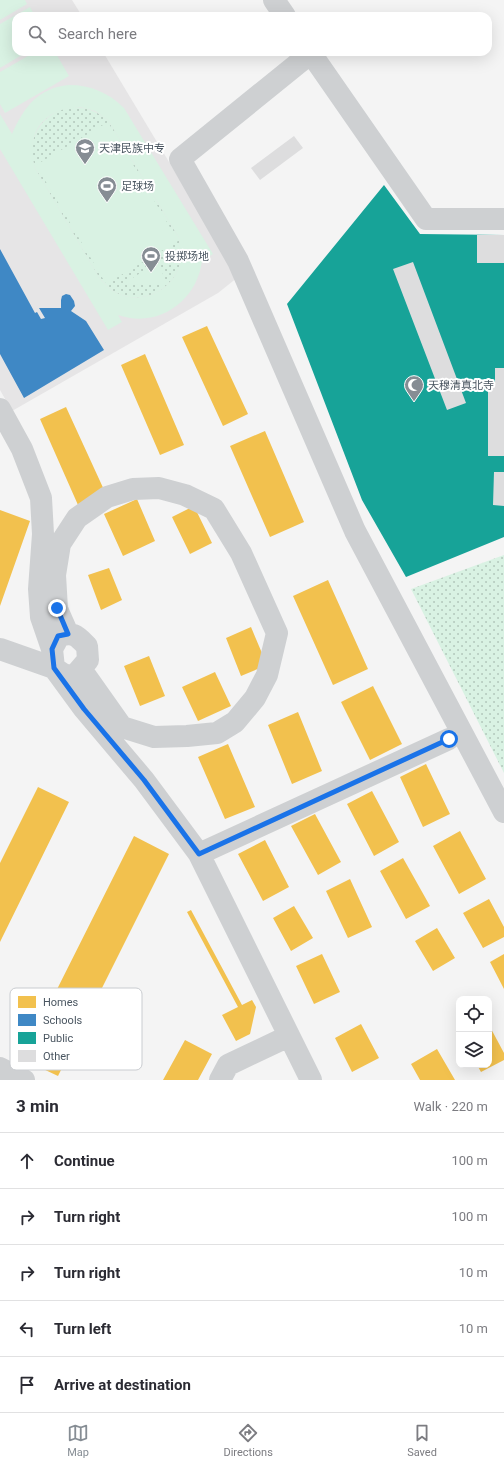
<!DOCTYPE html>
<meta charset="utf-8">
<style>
:root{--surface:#fff;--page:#f7f7f7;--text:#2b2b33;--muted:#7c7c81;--line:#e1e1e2;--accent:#868d94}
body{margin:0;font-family:Roboto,"Noto Sans SC",sans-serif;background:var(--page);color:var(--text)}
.controls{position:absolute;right:12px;bottom:12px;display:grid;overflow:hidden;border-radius:8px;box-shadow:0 4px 16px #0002}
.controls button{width:36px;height:36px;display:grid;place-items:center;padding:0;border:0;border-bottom:1px solid var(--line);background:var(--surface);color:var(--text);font:20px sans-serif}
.stop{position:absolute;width:12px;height:12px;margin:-9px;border:3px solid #1a73e8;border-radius:50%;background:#fff}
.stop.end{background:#1a73e8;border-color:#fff;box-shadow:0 1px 4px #0008}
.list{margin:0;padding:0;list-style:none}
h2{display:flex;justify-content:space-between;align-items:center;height:52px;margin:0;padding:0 16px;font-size:17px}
h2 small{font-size:13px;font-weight:400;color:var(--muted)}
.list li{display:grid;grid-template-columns:26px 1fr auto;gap:12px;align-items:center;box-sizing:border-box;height:56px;padding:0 16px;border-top:1px solid var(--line)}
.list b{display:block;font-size:15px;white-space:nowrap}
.list em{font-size:13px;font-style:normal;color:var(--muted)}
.icon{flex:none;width:22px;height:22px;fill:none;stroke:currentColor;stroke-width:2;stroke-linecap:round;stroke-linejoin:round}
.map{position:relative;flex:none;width:504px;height:1080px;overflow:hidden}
.search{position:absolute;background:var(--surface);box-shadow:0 4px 16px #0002;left:12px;right:12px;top:12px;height:44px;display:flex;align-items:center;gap:10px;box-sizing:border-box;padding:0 14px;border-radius:12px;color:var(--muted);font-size:15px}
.sheet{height:332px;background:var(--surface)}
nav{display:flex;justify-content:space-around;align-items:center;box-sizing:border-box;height:56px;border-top:1px solid var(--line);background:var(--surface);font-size:11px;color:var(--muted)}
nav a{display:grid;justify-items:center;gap:2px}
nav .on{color:var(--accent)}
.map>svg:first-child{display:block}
.education{fill:#e6e5e6}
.grass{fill:url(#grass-dots)}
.garden{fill:#d9f2e3;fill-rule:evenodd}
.homes{fill:#f2c14e}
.schools{fill:#3f88c5}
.public{fill:#17a398}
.building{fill:#ddddde}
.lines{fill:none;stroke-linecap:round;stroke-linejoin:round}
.minor{stroke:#ced0d2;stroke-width:22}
.route{stroke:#1a73e8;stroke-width:5}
.labels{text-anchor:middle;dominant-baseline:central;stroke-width:4;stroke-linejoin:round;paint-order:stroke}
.poi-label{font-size:11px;fill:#4a5661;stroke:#fff;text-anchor:start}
.key{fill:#fff;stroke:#c9ccd0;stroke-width:1}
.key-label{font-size:11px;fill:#4a5661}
</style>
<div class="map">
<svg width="504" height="1080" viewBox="0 0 504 1080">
<defs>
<pattern id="grass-dots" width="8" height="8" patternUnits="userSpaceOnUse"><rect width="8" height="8" fill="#d9f2e3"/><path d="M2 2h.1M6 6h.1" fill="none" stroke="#b2c7bb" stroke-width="1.8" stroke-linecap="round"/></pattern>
</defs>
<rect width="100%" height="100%" fill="#f4f4f4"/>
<!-- education -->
<path class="education" d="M0,0H72L82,16H16V52H103L238,277L218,293L12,411L0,390Z"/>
<!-- grass -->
<path class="grass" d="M73,107C87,107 97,112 108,120L179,238C180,246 181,255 180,263C174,289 144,305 119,294C111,291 106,285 100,279L35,168C33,161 30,153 32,146C35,125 52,109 73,107Z
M504,555V773L411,589Z"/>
<!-- garden -->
<path class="garden" d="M0,0H25L27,4L0,20Z
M30,7L35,16H16V52H27L0,68V24Z
M35,52H55L69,76L5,113L0,104V72Z
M69,85C91,85 109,93 124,108L213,254L202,261C197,301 158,329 118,315L122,322L108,330L0,149V114L12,134C24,107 38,88 69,85ZM80,107L95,111L108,120L179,238C180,246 181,255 180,263C174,289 144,305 119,294C111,291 106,285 100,279L35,168C25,133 44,108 80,107Z
M108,122L178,241L106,284L36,165Z
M157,262L162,270L165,284L122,285Z"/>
<!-- homes -->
<path class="homes" d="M207,326L248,414L223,426L182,337Z
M145,354L184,445L160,455L121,365Z
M66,407L105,492L78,505L40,419Z
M265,431L304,522L270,537L230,446Z
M137,499L155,541L123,556L104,514Z
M194,506L212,543L190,554L172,517Z
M0,510L30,521L0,606Z
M109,568L122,600L101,610L88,575Z
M328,580L368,669L333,685L293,596Z
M251,627L267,665L241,676L226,638Z
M149,656L165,696L140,706L124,666Z
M215,672L231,706L198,721L182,687Z
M373,686L402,744L370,760L341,702Z
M298,712L322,771L292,784L268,725Z
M228,744L255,807L225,819L198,757Z
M426,764L450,814L423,827L400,777Z
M38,787L69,802L0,942V863Z
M372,791L399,842L374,856L347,804Z
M315,814L341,862L318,875L291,826Z
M460,831L486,879L459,894L433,846Z
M134,836L169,854L58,1076L22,1059Z
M265,840L289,887L263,901L238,854Z
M403,858L430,906L406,919L380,871Z
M350,879L372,927L348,938L326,891Z
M489,899L504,927V937L483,948L463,913Z
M294,906L313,938L291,951L273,918Z
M191,910L242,1005L252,1000L256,1007L250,1034L236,1041L222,1015L238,1007L187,912Z
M437,928L455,958L433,971L415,941Z
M322,954L340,992L314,1004L296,966Z
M504,954V989L490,962Z
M361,1024L379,1058L352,1072L335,1038Z
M489,1025L504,1053V1060L481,1072L477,1065H489Z
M185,1040L212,1054L198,1080H163Z
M437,1049L455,1080H420L411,1064Z"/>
<!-- schools -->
<path class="schools" d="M0,249L35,313L37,312L41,319L45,318L39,308H61V300L62,296L66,294L70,295L74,301L75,306L71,311L86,321L104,350L24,398L0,354Z"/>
<!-- public -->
<path class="public" d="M384,185L420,234L504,235V537L406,577L362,500L287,304Z"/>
<!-- building -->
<path class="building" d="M294,136L303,148L260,180L251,168Z
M477,235H504V263H477Z
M413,262L466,403L447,410L393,269Z
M495,368H504V456H488V384H495Z
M494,472H504V506L493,505Z"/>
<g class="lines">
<!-- minor -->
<path class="minor" d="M274,0L285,16
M310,52L426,219H504
M311,53L180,159L238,261L355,531L504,812
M0,409L22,449L41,498L43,534L39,589L41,617L52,649L54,668L66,676L76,674L88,660L87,646C76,635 74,632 59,636L52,649
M68,634L57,609L55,575L60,544L77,518L107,497L133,489L159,488L185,495L214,509L241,553L277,633L267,675L255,698L235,722L217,733L187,736L154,737L122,727L81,669
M0,649L54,668L84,709L144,780L199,854L311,1080
M199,854L449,739
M0,1068L24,1080
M220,1080L228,1065L289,1036"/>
</g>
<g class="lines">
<!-- route -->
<path class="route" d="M57,608L68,634L58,636L52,649L54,668L84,709L144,780L199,854L449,739"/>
</g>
<!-- icons -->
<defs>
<g id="school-pin" transform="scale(1)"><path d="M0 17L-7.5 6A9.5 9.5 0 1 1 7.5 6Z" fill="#868d94" stroke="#fff"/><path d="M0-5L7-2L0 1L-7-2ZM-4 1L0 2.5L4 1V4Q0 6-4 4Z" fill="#fff"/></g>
<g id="stadium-pin" transform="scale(1)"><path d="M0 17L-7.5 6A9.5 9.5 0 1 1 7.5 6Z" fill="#868d94" stroke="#fff"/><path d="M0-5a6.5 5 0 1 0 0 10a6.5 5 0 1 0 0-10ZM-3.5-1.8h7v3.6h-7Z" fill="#fff"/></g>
<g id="mosque-pin" transform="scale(1)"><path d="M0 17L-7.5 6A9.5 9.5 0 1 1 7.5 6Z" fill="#868d94" stroke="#fff"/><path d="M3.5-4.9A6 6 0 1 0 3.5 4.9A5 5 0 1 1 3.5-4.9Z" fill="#fff"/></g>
</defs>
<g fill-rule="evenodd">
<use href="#school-pin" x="85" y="148"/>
<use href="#stadium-pin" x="107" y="186"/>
<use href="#stadium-pin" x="151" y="256"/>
<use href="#mosque-pin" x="414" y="385"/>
</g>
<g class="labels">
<!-- poi labels -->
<g class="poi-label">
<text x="99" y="148">天津民族中专</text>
<text x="121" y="186">足球场</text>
<text x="165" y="256">投掷场地</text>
<text x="428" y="385">天穆清真北寺</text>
</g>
</g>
<!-- legend -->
<rect x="10" y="988" width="132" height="82" rx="6" class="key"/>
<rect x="18" y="996" width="18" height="12" fill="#f2c14e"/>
<rect x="18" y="1014" width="18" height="12" fill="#3f88c5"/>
<rect x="18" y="1032" width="18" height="12" fill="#17a398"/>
<rect x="18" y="1050" width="18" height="12" fill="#ddddde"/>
<g class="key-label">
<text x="43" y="1006">Homes</text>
<text x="43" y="1024">Schools</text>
<text x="43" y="1042">Public</text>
<text x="43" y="1060">Other</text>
</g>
</svg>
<div class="controls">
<button><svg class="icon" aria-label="locate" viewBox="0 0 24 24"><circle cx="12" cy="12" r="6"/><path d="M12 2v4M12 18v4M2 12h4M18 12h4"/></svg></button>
<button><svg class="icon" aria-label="layers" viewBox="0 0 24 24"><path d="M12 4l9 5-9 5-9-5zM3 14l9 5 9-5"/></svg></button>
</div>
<div class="stop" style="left:449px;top:739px"></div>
<div class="stop end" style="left:57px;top:608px"></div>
<div class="search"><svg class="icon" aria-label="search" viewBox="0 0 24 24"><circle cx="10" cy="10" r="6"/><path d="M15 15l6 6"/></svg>Search here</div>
</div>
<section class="sheet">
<h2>3 min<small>Walk · 220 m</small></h2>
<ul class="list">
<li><svg class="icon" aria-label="ahead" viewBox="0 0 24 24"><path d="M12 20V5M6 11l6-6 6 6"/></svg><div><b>Continue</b></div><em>100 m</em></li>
<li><svg class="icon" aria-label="right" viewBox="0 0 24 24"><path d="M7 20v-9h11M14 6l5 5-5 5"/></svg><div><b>Turn right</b></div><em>100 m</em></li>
<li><svg class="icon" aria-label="right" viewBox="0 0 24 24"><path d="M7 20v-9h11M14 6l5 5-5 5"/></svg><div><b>Turn right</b></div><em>10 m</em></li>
<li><svg class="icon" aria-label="left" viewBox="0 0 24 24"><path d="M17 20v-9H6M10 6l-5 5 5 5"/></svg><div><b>Turn left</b></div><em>10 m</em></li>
<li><svg class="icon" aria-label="arrive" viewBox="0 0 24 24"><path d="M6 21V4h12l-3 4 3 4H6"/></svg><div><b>Arrive at destination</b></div></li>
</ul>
</section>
<nav>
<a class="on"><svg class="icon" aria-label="map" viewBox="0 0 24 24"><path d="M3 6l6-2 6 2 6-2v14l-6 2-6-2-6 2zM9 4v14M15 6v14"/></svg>Map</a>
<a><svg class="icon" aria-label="directions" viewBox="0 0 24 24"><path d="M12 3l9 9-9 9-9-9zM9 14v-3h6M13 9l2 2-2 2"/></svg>Directions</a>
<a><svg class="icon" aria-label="saved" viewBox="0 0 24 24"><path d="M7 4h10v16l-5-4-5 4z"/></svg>Saved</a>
</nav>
